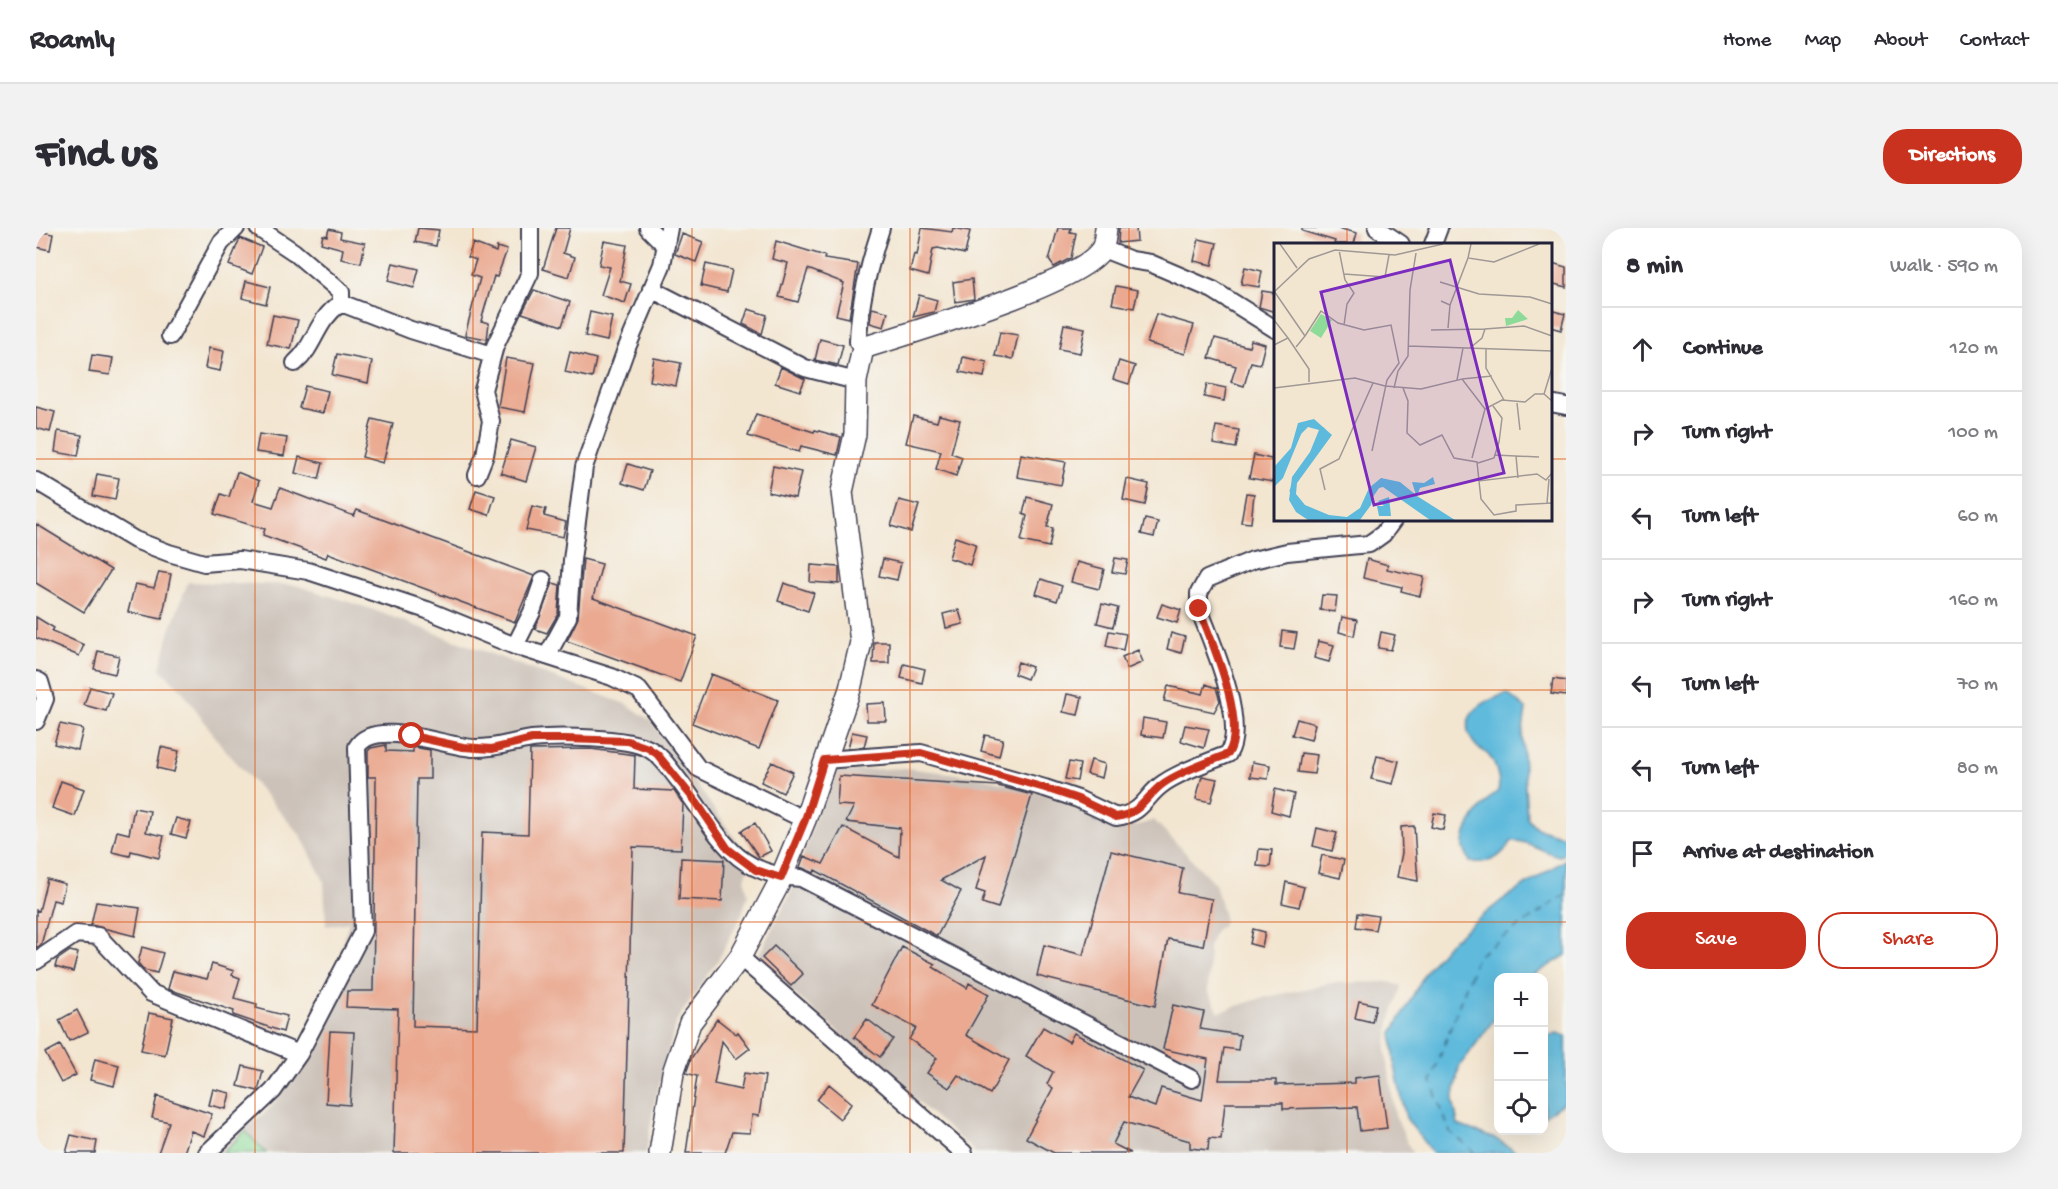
<!DOCTYPE html>
<meta charset="utf-8">
<style>
:root{--surface:#fff;--page:#f2f2f3;--text:#2b2b33;--muted:#7c7c81;--line:#e1e1e2;--accent:#c8321e}
body{margin:0;font-family:"Gochi Hand",sans-serif;background:var(--page);color:var(--text)}
.controls{position:absolute;right:18px;bottom:18px;display:grid;overflow:hidden;border-radius:12px;box-shadow:0 6px 24px #0002}
.controls button{width:54px;height:54px;display:grid;place-items:center;padding:0;border:0;border-bottom:2px solid var(--line);background:var(--surface);color:var(--text);font:30px sans-serif}
.stop{position:absolute;width:18px;height:18px;margin:-14px;border:4px solid #c8321e;border-radius:50%;background:#fff}
.stop.end{background:#c8321e;border-color:#fff;box-shadow:0 2px 6px #0008}
.list{margin:0;padding:0;list-style:none}
h2{display:flex;justify-content:space-between;align-items:center;height:78px;margin:0;padding:0 24px;font-size:26px}
h2 small{font-size:20px;font-weight:400;color:var(--muted)}
.list li{display:grid;grid-template-columns:39px 1fr auto;gap:18px;align-items:center;box-sizing:border-box;height:84px;padding:0 24px;border-top:2px solid var(--line)}
.list b{display:block;font-size:22px;white-space:nowrap}
.list em{font-size:20px;font-style:normal;color:var(--muted)}
.actions{display:flex;gap:12px;padding:18px 24px}
.actions a{flex:1;padding:14px 0;border:2px solid var(--accent);border-radius:24px;text-align:center;font-size:21px;color:var(--accent)}
.actions .main{background:var(--accent);color:#fff}
.icon{flex:none;width:33px;height:33px;fill:none;stroke:currentColor;stroke-width:2;stroke-linecap:round;stroke-linejoin:round}
.map{position:relative;flex:none;width:1530px;height:925px;overflow:hidden;border-radius:24px}
header{display:flex;align-items:center;gap:36px;box-sizing:border-box;height:84px;padding:0 30px;background:var(--surface);border-bottom:2px solid var(--line)}
header strong{font-size:28px}
nav{display:flex;gap:33px;margin-inline-start:auto;font-size:21px}
.intro{display:flex;align-items:center;justify-content:space-between;box-sizing:border-box;height:144px;padding:0 36px}
h1{margin:0;font-size:42px}
.button{padding:15px 27px;border-radius:24px;background:var(--accent);color:#fff;font-size:21px;font-weight:700}
main{display:flex;gap:36px;padding:0 36px}
aside{flex:1;background:var(--surface);border-radius:24px;box-shadow:0 6px 24px #0002}
.map>svg:first-child{display:block}
.industrial{fill:#ccc2b9}
.green{fill:#8edb99;stroke:#587e6a;stroke-width:1.5}
.water{fill:#5ebadc;stroke:#406e8c;stroke-width:1.5}
.lines{fill:none;stroke-linecap:round;stroke-linejoin:round}
.ferry{stroke:#375773;stroke-width:1.5;stroke-dasharray:8 6;stroke-linecap:butt}
.building{fill:#eaa990}
.minor-casing{stroke:#413f52;stroke-width:20}
.major-casing{stroke:#413f52;stroke-width:24}
.minor{stroke:#fff;stroke-width:16}
.major{stroke:#fff;stroke-width:21}
.route{stroke:#c8321e;stroke-width:8}
.grid{fill:none;stroke:#de560e;stroke-width:1.5;stroke-opacity:0.55}
.inset-river{fill:none;stroke:#5ebadc;stroke-width:3}
.inset-road{fill:none;stroke:#9f9895;stroke-width:1.5}
.view{fill:#7b2cbf;fill-opacity:0.15;stroke:#7b2cbf;stroke-width:3}
.inset-edge{fill:none;stroke:#22223b;stroke-width:3}
</style>
<header>
<strong>Roamly</strong>
<nav><a>Home</a><a>Map</a><a>About</a><a>Contact</a></nav>
</header>
<div class="intro"><h1>Find us</h1><a class="button">Directions</a></div>
<main>
<div class="map">
<svg width="1530" height="925" viewBox="0 0 1530 925">
<rect width="100%" height="100%" fill="#f6f6f2"/>
<filter id="ink" filterUnits="userSpaceOnUse"><feTurbulence type="fractalNoise" baseFrequency=".0167" numOctaves="2"/><feDisplacementMap in="SourceGraphic" scale="12" xChannelSelector="R" yChannelSelector="G"/><feConvolveMatrix kernelMatrix="1 2 1 2 8 2 1 2 1" color-interpolation-filters="sRGB"/></filter>
<filter id="wash" filterUnits="userSpaceOnUse"><feTurbulence type="fractalNoise" baseFrequency=".008" numOctaves="4" result="noise"/><feDisplacementMap in="SourceGraphic" scale="24" xChannelSelector="R" yChannelSelector="G"/><feGaussianBlur stdDeviation="1.35" result="paint"/><feColorMatrix in="noise" values="0 0 0 0 0 0 0 0 0 0 0 0 0 0 0 0 0 1.4 0 .05"/><feComposite in="paint" operator="in"/></filter>
<g filter="url(#wash)">
<rect width="100%" height="100%" fill="#f3e6d1"/>
<!-- industrial -->
<path class="industrial" d="M152,354L259,357L332,380L592,477L614,492L713,630L709,653L712,667L705,688L681,734L641,792L619,872L610,925H181L234,880L259,847L280,778L302,732L313,694L290,698L288,653L265,608L186,518L145,461L124,441L134,402Z
M870,540L945,549L1018,568L1072,595L1100,598L1118,592L1179,656L1188,688L1187,697L1179,702L1173,717L1172,763L1183,784L1222,771L1296,755L1353,754L1365,758L1354,793L1350,823L1359,887L1376,925H940L720,732L756,662L785,572L798,543Z"/>
<!-- green -->
<path class="green" d="M209,903L230,925H187Z"/>
<!-- water -->
<path class="water" d="M1472,466L1490,481L1486,509L1491,590L1501,600L1530,609V624L1524,628C1507,625 1493,612 1476,613C1464,630 1455,636 1434,634C1433,630 1429,624 1428,620C1426,600 1447,574 1462,563C1465,552 1459,532 1450,525C1447,522 1445,522 1442,520C1415,492 1446,471 1472,466Z
M1530,631V727L1495,749L1462,750V786L1423,839L1417,873L1422,897L1462,912L1482,925H1396L1370,890L1359,838L1356,805L1392,740L1413,715L1466,672Z
M1521,805L1530,808V873L1508,888V809Z"/>
<g class="lines">
<!-- ferry -->
<path class="ferry" d="M1440,925L1414,904L1395,853L1441,728L1530,666"/>
</g>
<g id="blocks">
<!-- building -->
<path class="building" d="M382,0L403,2L400,18L379,14Z
M520,0H534L527,25L539,29L533,49L507,41Z
M886,0L916,4L917,0L934,3L929,26L902,20L897,21L892,48L874,43L878,26L881,27Z
M1022,0H1035L1034,4L1040,5L1035,30L1018,39L1013,32Z
M1083,0H1100L1101,13L1082,15Z
M1266,0H1301L1321,5L1318,16H1298L1299,13L1266,3Z
M293,1L305,4L304,10L329,15L325,35L305,31L307,21L285,15L287,7L291,8Z
M0,3L17,6L14,22L0,19Z
M646,6L667,14L660,34L639,26Z
M204,10L226,19L216,46L193,37Z
M1163,11L1181,15L1176,37L1158,33Z
M568,13L591,17L584,53L595,56L589,75L565,67L574,39L563,37Z
M740,13L789,28L788,31L822,36L813,90L800,87L808,55L772,41L762,74L743,69L752,35L736,31Z
M437,15L460,24L461,19L471,22L461,49L458,48L445,93L453,95L451,111L429,107L444,50L435,47L440,32L432,29Z
M357,35L383,41L378,60L352,53Z
M1516,35L1530,39V59L1514,55Z
M670,36L696,42L691,64L665,58Z
M1209,39L1226,43L1223,59L1205,56Z
M936,51L938,71L919,74L917,54Z
M210,53L234,59L230,76L206,70Z
M1080,58L1102,62L1098,80L1076,76Z
M498,62L534,74L526,98L486,85Z
M1226,63L1239,65V84L1223,79Z
M883,67L901,72L898,84L877,89Z
M836,80L852,84L848,99L834,95Z
M712,81L731,87L726,106L707,96Z
M1514,82L1529,86L1525,102L1514,99Z
M554,84L576,89L571,113L549,108Z
M1120,86L1158,97L1149,126L1111,115Z
M237,87L262,92L255,121L231,116Z
M1028,96L1049,100L1044,125L1023,121Z
M964,104L982,107L977,131L959,128Z
M1179,110L1213,119L1215,112L1229,116L1224,136L1215,134L1208,158L1195,154L1200,138L1173,130Z
M784,111L807,117L802,137L779,132Z
M173,120L188,123L184,143L169,140Z
M534,124L560,131L556,150L529,144Z
M301,126L336,133L332,155L296,147Z
M56,127L77,130L74,147L53,144Z
M927,129L951,134L948,149L924,144Z
M470,130L499,135L489,184L462,179Z
M618,130L645,135L640,158L614,153Z
M1083,133L1099,138L1093,156L1077,151Z
M745,139L769,151L764,163L739,155Z
M1171,156L1190,160L1188,173L1168,169Z
M269,158L292,163L287,185L263,180Z
M0,179L19,184L14,204L0,200Z
M720,186L778,204L779,202L805,209L801,227L765,218L763,224L712,208Z
M903,187L924,192L915,225L926,229L920,248L900,241L905,223L870,215L877,188L901,194Z
M336,191L357,196L347,235L326,229Z
M1180,198L1203,202L1200,220L1177,216Z
M22,203L46,207L42,228L19,224Z
M223,206L251,210L248,228L220,224Z
M475,212L500,219L490,253L465,245Z
M985,226L1030,234L1025,257L981,249Z
M1218,227L1239,232L1237,254L1213,250Z
M263,229L287,235L283,251L259,245Z
M592,236L614,243L608,262L586,255Z
M737,238L765,244L759,270L732,264Z
M201,244L223,253L217,273L237,279L244,260L318,288L321,282L498,348L479,394L292,325L290,330L227,307L229,301L178,286L185,266L193,269Z
M61,246L83,250L79,272L57,268Z
M1091,251L1113,256L1109,277L1087,272Z
M440,262L459,268L453,287L434,281Z
M1210,265L1218,266L1215,295L1205,294Z
M991,269L1017,276L1011,299L1017,300L1013,319L985,313L991,288L987,286Z
M863,272L883,277L875,304L855,298Z
M496,278L510,281L508,288L530,294L527,309L490,302Z
M1109,291L1122,294L1118,309L1105,306Z
M0,296L75,342L48,384L0,355Z
M919,309L940,316L934,337L913,330Z
M1079,330L1092,332L1089,346L1076,344Z
M547,331L566,336L557,370L661,408L644,454L531,413L542,390Z
M847,331L865,335L861,352L843,348Z
M1331,331L1352,337L1351,341L1388,349L1384,368L1365,363L1366,359L1327,350Z
M1041,334L1068,341L1063,361L1035,354Z
M775,337L803,339V356L774,354Z
M123,344L135,346L126,391L92,384L99,356L118,360Z
M1005,351L1026,358L1021,373L1000,366Z
M517,355L524,357L522,386L511,405L499,401Z
M748,355L778,365L772,383L742,373Z
M1286,367L1301,368L1299,384L1284,382Z
M1066,376L1082,380L1077,399L1061,395Z
M1126,376L1145,382L1141,395L1121,389Z
M923,382L927,396L910,400L907,386Z
M0,389L18,400L16,403L48,417L43,428L0,410Z
M1306,389L1321,392L1318,408L1303,404Z
M1073,403L1090,406L1087,422L1070,418Z
M1246,403L1261,405L1258,421L1244,419Z
M1345,404L1359,407L1355,422L1342,420Z
M1135,405L1149,409L1145,425L1131,421Z
M1282,413L1298,417L1293,434L1278,430Z
M838,414H853V435H837Z
M1102,422L1107,434L1091,441L1086,429Z
M62,423L83,428L79,446L58,441Z
M982,434L996,439L991,451L978,446Z
M868,436L889,441L886,455L865,450Z
M675,446L742,472L723,521L656,495Z
M1517,451L1530,453V468L1515,466Z
M1170,456L1180,460L1184,473L1178,484L1128,473L1132,458L1167,466Z
M54,459L76,465L70,483L48,477Z
M1031,466L1046,469L1042,487L1027,484Z
M849,475L850,493H831L830,476Z
M1107,490L1130,494L1127,510L1105,507Z
M1261,491L1279,496L1275,512L1256,507Z
M24,496L47,501L42,522L18,516Z
M1149,497L1173,501L1168,520L1145,513Z
M816,504L831,507L828,519L812,520Z
M949,507L967,511L963,528L945,523Z
M350,517V523L377,524V519L394,522V551H381L377,798L441,800L446,604L492,606L494,522L555,521L599,527L598,561L638,563L647,576L645,621L597,619L588,925H358L362,781L310,779L311,763H337L340,549H332V523L335,520Z
M125,519L143,523L138,544L121,540Z
M1265,525L1281,527L1278,546L1262,544Z
M1341,528L1363,533L1357,556L1335,551Z
M1055,532L1069,536L1066,550L1051,546Z
M736,534L757,544L747,565L725,554Z
M1033,534L1044,536L1041,553L1029,551Z
M1216,534L1234,537L1232,551L1214,549Z
M803,548L962,558L996,567L962,680L946,675L949,665L940,662L950,627L905,652L925,663L901,708L779,642L778,645L764,639L768,628L787,636L807,599L863,629L864,600L810,594L818,578L801,577Z
M1166,548L1181,551L1175,574L1160,571Z
M25,553L48,561L39,588L16,580Z
M1239,561L1258,566L1253,588L1235,583Z
M98,580L114,583L110,604L128,608L123,630L95,623L94,628L76,624L81,603L93,606Z
M1398,585L1410,587L1407,602L1395,599Z
M140,590L155,594L150,610L135,606Z
M719,595L735,623L723,629L705,603Z
M1378,598L1379,614L1382,653L1361,649L1366,625L1365,599Z
M1281,600L1301,605L1296,623L1277,618Z
M1223,621L1236,622L1234,639L1221,638Z
M1075,623L1147,640L1142,665L1176,671L1167,718L1132,711L1119,778L1001,748L1008,717L1047,727Z
M1286,627L1308,632L1304,650L1282,645Z
M645,630L688,632L686,673L643,671Z
M11,651L29,656L25,674L17,672L5,717L0,720V682L3,683Z
M1250,654L1268,659L1263,679L1246,675Z
M60,674L104,680L99,708L55,697Z
M1322,685L1342,688L1339,702L1320,699Z
M1217,701L1229,704L1226,719L1214,716Z
M738,718L767,746L755,758L726,730Z
M106,719L127,725L121,745L108,742L102,735Z
M866,719L899,736L897,739L931,760L933,755L953,766L930,807L973,832L954,866L922,847L913,860L891,845L901,830L873,811L880,800L836,777Z
M34,723L42,725L37,744L19,739L21,732Z
M176,736L198,743L196,747L204,750L198,770L221,776L220,780L251,788L247,804L197,787L198,783L132,761L137,743L171,751Z
M1323,773L1340,777L1336,794L1319,790Z
M1137,777L1168,784L1164,801L1204,807L1202,822L1188,820L1183,852H1240V857L1318,855V850L1344,847L1351,900L1324,903L1321,879L1247,881V875H1189L1185,911L1173,910L1172,922L1154,920V913L1088,894L1077,916L1095,925H1018L990,910L1017,860L1011,856L1017,844L990,828L1007,799L1033,814L1038,805L1107,842L1092,869L1119,879L1125,860L1166,872L1172,831L1127,821Z
M41,782L52,804L33,813L23,792Z
M113,785L137,790L129,827L105,822Z
M681,791L700,806L702,804L714,820L700,831L686,813L678,856L705,862L708,845L729,848L723,888L716,887L714,905L696,904L689,925H650L661,848L650,845L656,829Z
M831,791L857,811L844,829L818,809Z
M294,803L318,804L314,877L290,875Z
M24,817L40,847L25,855L9,825Z
M59,831L83,837L78,858L54,852Z
M207,838L227,843L222,863L202,858Z
M793,856L816,875L804,891L781,872Z
M177,861L194,865L190,881L173,877Z
M121,868L176,886L168,908L155,903L148,925H122L133,894L116,890Z
M35,907L61,913L59,925H30Z"/>
</g>
</g>
<g filter="url(#ink)">
<use href="#blocks" fill-opacity="0" stroke="#413f52" stroke-width="1.5"/>
<g class="lines">
<!-- minor casing -->
<g class="minor-casing">
<path id="minor" d="M222,0L258,24L305,64V75
M612,0L630,18
M1341,0L1365,16
M1397,16L1403,0
M1067,21L1095,32L1114,35L1177,62L1239,101
M615,61L769,140L820,153
M134,108L185,15L200,0
M827,120L822,114C823,75 833,37 845,0
M259,135C280,117 279,93 305,75L375,102L456,127
M1514,175L1530,178
M441,247L449,227L455,193L447,162L459,118L494,45V0
M0,253L99,312L133,325L168,335L204,332L272,343L391,382L479,418L576,449L603,462L662,540L769,592
M479,418L496,384L507,352
M511,428L532,389L536,332L548,239L589,124L626,37L633,0
M0,452L4,454L9,471L0,493
M788,532L885,525L1009,560L1042,571L1080,589C1109,585 1108,568 1128,555C1147,542 1171,535 1192,526C1212,496 1176,414 1163,381V365L1171,351L1217,332L1251,324L1333,316L1347,306L1358,291
M704,729L928,925
M0,733L40,706L62,708L115,765L263,826
M171,925L237,863L263,826L327,703L321,519C338,489 410,519 438,520C459,521 475,514 496,511C521,508 592,509 613,521C625,527 633,540 641,550C681,600 692,647 765,650L1156,851"/>
</g>
<!-- major casing -->
<g class="major-casing">
<path id="major" d="M624,925L637,845L654,795L704,729L742,657L769,592L814,461L825,414L806,264L819,206L820,153L827,120C873,105 1042,57 1065,22C1069,17 1069,7 1070,0"/>
</g>
<!-- minor -->
<use href="#minor" class="minor"/>
<!-- major -->
<use href="#major" class="major"/>
</g>
</g>
<g class="lines" filter="url(#ink)">
<!-- route -->
<path class="route" d="M376,508L427,519L456,521L496,511H529L592,513L612,520L621,526L661,575L692,621L720,642L745,650L769,592L788,532L885,525L1009,560L1042,571L1080,589C1107,585 1109,568 1128,555C1147,542 1171,535 1192,526C1212,496 1176,414 1163,381"/>
</g>
<!-- grid -->
<path class="grid" d="M219,0V925M437,0V925M656,0V925M874,0V925M1093,0V925M1311,0V16M0,231H1239M1514,231H1530M1311,291V925M0,462H1530M0,694H1530"/>
<!-- overview -->
<g transform="translate(1238 15)">
<rect width="278" height="278" fill="#f3e6d1"/>
<path d="M244,67L254,76L232,83L231,75H238ZM47,71L58,77L47,95L36,88Z" fill="#8edb99"/>
<path d="M40,176L58,192L23,240L22,251L31,262L55,272L73,274L86,265L95,245L107,235L126,239L142,252L138,239L150,240L159,234L161,241L146,245L143,253L181,277H156L109,244L101,246L97,262L86,277H34L22,269L15,257L18,234L36,209L45,187L34,184L27,191L9,235L0,244V224L17,205L24,180ZM115,254L117,273H105L103,263H110L104,258Z" fill="#5ebadc"/>
<path class="inset-river" d="M0,232L15,214L29,183L35,179L49,186L47,202L22,235L17,248L26,267L56,277M74,277L87,269L106,241L125,243L165,277"/>
<path class="inset-road" d="M6,1L23,25M197,1L194,15L220,19L265,1M65,7L71,37L80,50L73,61L70,82M70,31L111,34L115,12M166,39L205,51L256,54L278,61M0,48L31,93L22,104M0,49L35,16L61,7L121,12L169,1M167,58L176,62L174,85M176,62L194,15M0,77L14,95L0,102M157,87L211,86M31,93L47,68L64,80L90,87L117,82L125,120L113,137L98,208M14,95L35,126V139M134,103L278,108M196,105L208,95L211,86L250,83L278,93M212,106V125L230,157M188,136L218,133M183,137L189,105M0,145L81,135L111,143L147,146L188,136L211,166L228,157L251,159L261,151H270L278,158M120,145L124,128L134,113L136,47L142,10M129,145L134,158L133,190L146,202L168,192L180,215L203,219L205,238L263,231L272,237L278,230M0,151V177M270,151L278,125M243,160L246,187M221,212L265,214M242,213L244,235M198,215L211,166M204,220L220,215L225,199L228,175L219,163M205,238L207,256L220,272L242,268V262L278,260M51,247L46,226L65,216L99,140M273,260L275,236"/>
<path class="view" d="M176,17L230,230L100,262L47,49Z"/>
<rect width="278" height="278" class="inset-edge"/>
</g>
</svg>
<div class="controls">
<button>+</button>
<button>−</button>
<button><svg class="icon" aria-label="locate" viewBox="0 0 24 24"><circle cx="12" cy="12" r="6"/><path d="M12 2v4M12 18v4M2 12h4M18 12h4"/></svg></button>
</div>
<div class="stop" style="left:376px;top:508px"></div>
<div class="stop end" style="left:1163px;top:381px"></div>
</div>
<aside>
<h2>8 min<small>Walk · 590 m</small></h2>
<ul class="list">
<li><svg class="icon" aria-label="ahead" viewBox="0 0 24 24"><path d="M12 20V5M6 11l6-6 6 6"/></svg><div><b>Continue</b></div><em>120 m</em></li>
<li><svg class="icon" aria-label="right" viewBox="0 0 24 24"><path d="M7 20v-9h11M14 6l5 5-5 5"/></svg><div><b>Turn right</b></div><em>100 m</em></li>
<li><svg class="icon" aria-label="left" viewBox="0 0 24 24"><path d="M17 20v-9H6M10 6l-5 5 5 5"/></svg><div><b>Turn left</b></div><em>60 m</em></li>
<li><svg class="icon" aria-label="right" viewBox="0 0 24 24"><path d="M7 20v-9h11M14 6l5 5-5 5"/></svg><div><b>Turn right</b></div><em>160 m</em></li>
<li><svg class="icon" aria-label="left" viewBox="0 0 24 24"><path d="M17 20v-9H6M10 6l-5 5 5 5"/></svg><div><b>Turn left</b></div><em>70 m</em></li>
<li><svg class="icon" aria-label="left" viewBox="0 0 24 24"><path d="M17 20v-9H6M10 6l-5 5 5 5"/></svg><div><b>Turn left</b></div><em>80 m</em></li>
<li><svg class="icon" aria-label="arrive" viewBox="0 0 24 24"><path d="M6 21V4h12l-3 4 3 4H6"/></svg><div><b>Arrive at destination</b></div></li>
</ul>
<div class="actions"><a class="main">Save</a><a>Share</a></div>
</aside>
</main>
